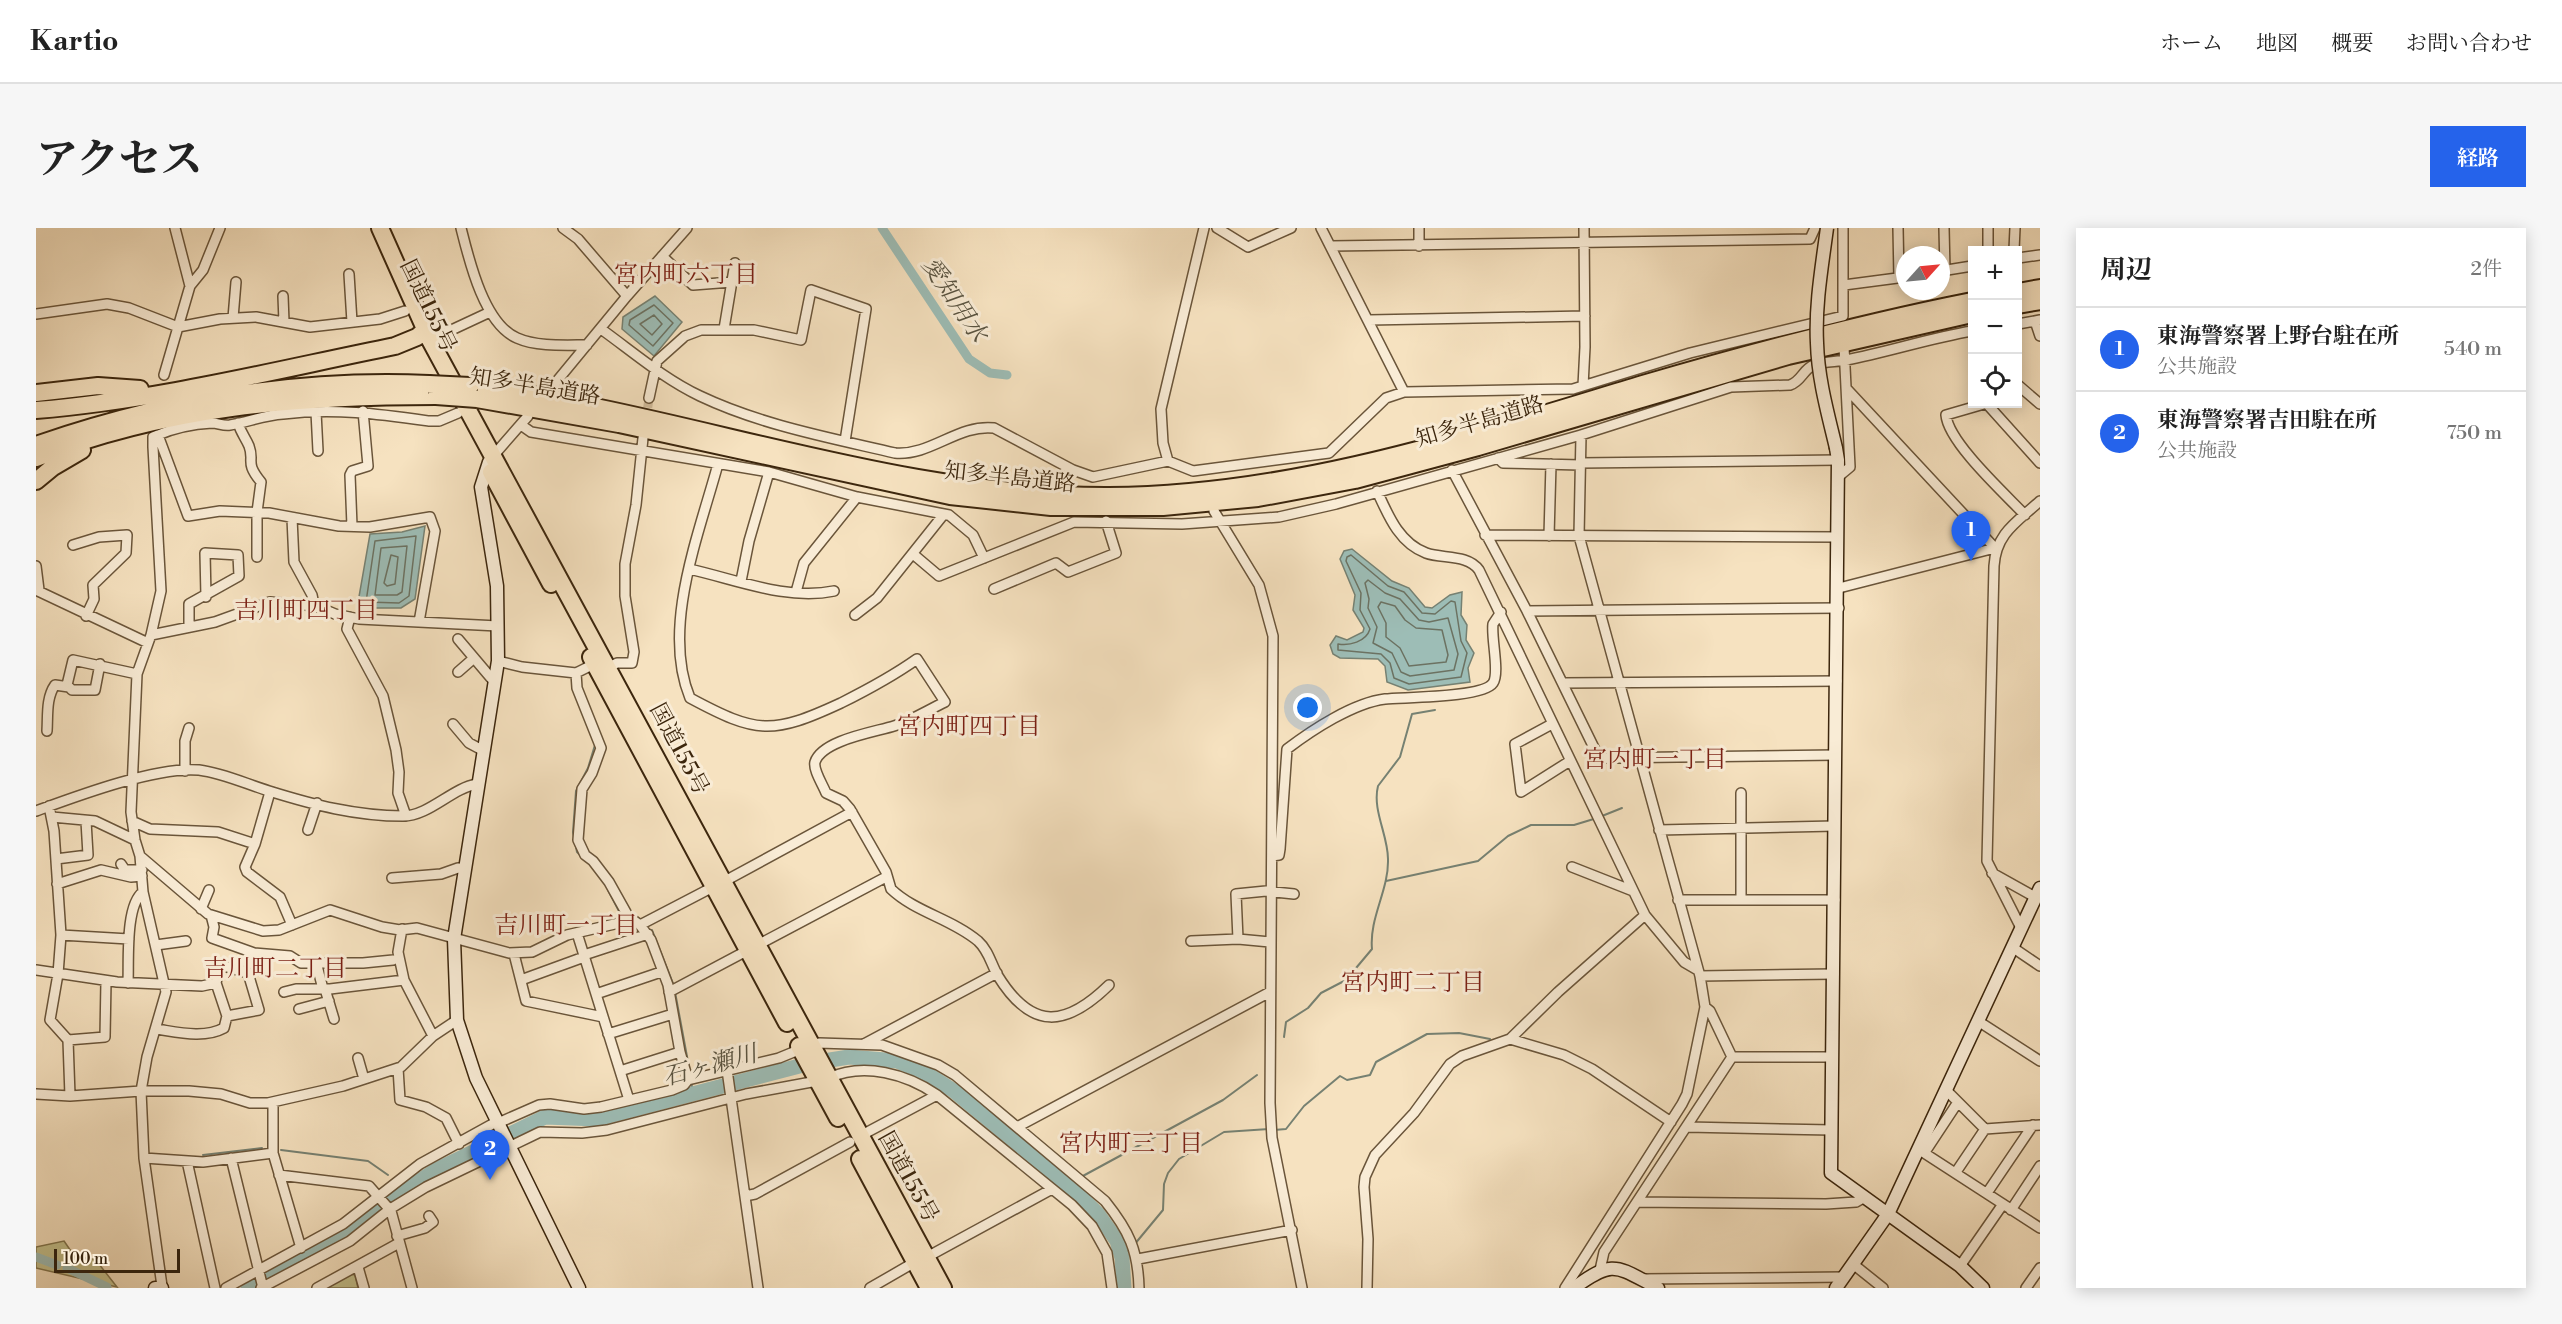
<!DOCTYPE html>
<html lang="ja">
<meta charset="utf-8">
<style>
:root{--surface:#fff;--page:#f6f6f6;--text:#222;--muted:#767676;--line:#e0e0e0;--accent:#2563eb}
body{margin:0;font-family:"Libre Bodoni","Noto Serif JP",serif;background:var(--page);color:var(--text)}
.controls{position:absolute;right:18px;top:18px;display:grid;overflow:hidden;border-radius:0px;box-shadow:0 3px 15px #0003}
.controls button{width:54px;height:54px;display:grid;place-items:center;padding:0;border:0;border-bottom:2px solid var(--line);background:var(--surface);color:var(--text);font:30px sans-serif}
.compass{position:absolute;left:1860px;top:18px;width:54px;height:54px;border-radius:50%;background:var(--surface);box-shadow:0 3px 15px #0003;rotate:63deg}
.scale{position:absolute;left:18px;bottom:15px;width:126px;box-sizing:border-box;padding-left:6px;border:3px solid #3c260d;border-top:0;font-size:16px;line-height:21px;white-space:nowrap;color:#3c260d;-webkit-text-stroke:4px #f9ecd6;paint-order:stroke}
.you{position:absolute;left:1272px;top:480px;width:21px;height:21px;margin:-15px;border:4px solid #fff;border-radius:50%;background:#1a73e8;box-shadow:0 0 0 9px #1a73e833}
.badge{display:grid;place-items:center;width:39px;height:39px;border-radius:50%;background:var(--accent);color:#fff;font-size:20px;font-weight:700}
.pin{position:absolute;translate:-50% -50px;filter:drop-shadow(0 2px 3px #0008)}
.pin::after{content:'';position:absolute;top:32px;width:21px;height:18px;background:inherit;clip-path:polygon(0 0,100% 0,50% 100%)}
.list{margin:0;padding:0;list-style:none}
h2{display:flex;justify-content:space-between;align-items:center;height:78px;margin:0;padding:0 24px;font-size:26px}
h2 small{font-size:20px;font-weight:400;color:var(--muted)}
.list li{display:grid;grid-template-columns:39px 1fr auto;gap:18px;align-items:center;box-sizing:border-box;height:84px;padding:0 24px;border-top:2px solid var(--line)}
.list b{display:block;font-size:22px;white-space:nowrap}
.list p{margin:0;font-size:20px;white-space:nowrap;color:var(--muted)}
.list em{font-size:20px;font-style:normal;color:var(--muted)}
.icon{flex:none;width:33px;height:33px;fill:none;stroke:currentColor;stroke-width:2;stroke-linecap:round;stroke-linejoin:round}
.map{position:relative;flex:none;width:2004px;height:1060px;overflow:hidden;border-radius:0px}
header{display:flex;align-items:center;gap:36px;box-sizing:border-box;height:84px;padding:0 30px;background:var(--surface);border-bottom:2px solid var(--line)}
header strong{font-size:28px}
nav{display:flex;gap:33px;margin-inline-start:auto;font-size:21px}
.intro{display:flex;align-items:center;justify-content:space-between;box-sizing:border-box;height:144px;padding:0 36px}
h1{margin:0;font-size:42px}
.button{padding:15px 27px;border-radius:0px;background:var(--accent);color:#fff;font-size:21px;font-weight:700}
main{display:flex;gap:36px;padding:0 36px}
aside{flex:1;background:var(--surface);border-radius:0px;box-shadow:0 3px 15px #0003}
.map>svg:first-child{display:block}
.green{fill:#c3c18d;stroke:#80744d;stroke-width:1.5}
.water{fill:#9dbdb6;stroke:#768172;stroke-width:1.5}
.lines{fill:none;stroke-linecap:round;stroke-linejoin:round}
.shore{stroke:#6c7262;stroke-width:1.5}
.stream{stroke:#768172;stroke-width:2}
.canal{stroke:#9dbdb6;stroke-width:9}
.river{stroke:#9dbdb6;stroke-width:15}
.street-tunnel{stroke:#d1bc9c;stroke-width:9;stroke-dasharray:9 4.5;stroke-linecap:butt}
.street-casing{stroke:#6a553a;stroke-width:12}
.secondary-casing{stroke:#3c260d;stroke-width:15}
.highway-casing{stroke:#3c260d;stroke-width:20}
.street{stroke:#f9ecd6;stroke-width:9}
.secondary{stroke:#f9ecd6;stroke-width:12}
.highway{stroke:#f6e2c0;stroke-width:16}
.secondary-bridge-casing{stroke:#3c260d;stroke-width:15;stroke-linecap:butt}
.highway-bridge-casing{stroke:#3c260d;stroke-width:20;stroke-linecap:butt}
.secondary-bridge{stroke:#f9ecd6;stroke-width:12}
.highway-bridge{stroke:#f6e2c0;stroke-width:16}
.labels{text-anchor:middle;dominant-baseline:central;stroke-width:6;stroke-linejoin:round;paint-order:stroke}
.street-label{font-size:22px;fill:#3c260d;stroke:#f9ecd6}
.neighbourhood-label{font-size:24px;fill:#7a1f14;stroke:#f9ecd6}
.water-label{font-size:24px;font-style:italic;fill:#595340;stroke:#f9ecd6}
</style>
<header>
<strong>Kartio</strong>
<nav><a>ホーム</a><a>地図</a><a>概要</a><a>お問い合わせ</a></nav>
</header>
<div class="intro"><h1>アクセス</h1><a class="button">経路</a></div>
<main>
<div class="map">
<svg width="2004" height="1060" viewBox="0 0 2004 1060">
<rect width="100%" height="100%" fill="#f6e2c0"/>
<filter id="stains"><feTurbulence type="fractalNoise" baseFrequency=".00333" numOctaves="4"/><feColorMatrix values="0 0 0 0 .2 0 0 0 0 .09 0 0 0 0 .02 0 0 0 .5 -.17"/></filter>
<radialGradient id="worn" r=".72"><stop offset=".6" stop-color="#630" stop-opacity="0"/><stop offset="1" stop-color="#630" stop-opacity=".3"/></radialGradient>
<!-- green -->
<path class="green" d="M28,1013L39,1029L59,1031L81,1059L0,1040V1019Z
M315,1046L319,1047L322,1060H289Z"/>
<!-- water -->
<path class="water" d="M619,68L646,94L618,128L586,101L587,89Z
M389,298L379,371L365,380H321L334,306L366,304Z
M1316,321L1356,353L1373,360L1389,379L1396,380L1414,367L1426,364L1425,387L1431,397L1430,412L1438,425L1432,440L1434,454L1372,462L1351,454L1349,438L1342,431L1304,430L1297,426L1294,417L1300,408L1311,412L1327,404L1328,400L1317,382L1319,367L1304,331L1308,323Z"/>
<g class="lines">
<!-- shore -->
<path class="shore" d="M618,77L637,95L617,118L593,97L594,92Z
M618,87L626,96L616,107L604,96Z
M380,308L373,368L363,375L330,374L339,313Z
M371,318L366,364L361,367H339L345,320Z
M355,327L362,329L359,356L351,358L348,355Z
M1315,327L1352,358L1368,364L1386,385L1399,386L1415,373L1419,374L1425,413L1431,425L1425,449L1373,456L1358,450L1354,435L1345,426L1302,422V416C1313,418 1330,414 1334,401L1324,382L1325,365L1310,333L1311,329Z
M1332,352L1349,365L1364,371L1383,392L1393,394L1412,390L1422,426L1418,442L1374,448L1365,444L1356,425L1337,415L1341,399L1332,380L1333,371L1329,355Z
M1345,374L1359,378L1369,392L1380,400L1406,402L1412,427L1410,434L1373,438L1364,420L1350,409V395L1342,379Z"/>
<!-- stream -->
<path class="stream" d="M1566,588L1586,580
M558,640L541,624L537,604L540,563L552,540L559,517
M1350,653L1442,633L1472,608L1495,597H1538L1561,590
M572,662L585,687
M616,702L638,758
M639,764L655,850
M1248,809L1250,794L1272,780L1285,765L1310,752L1336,721C1333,690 1353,662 1352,631C1352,607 1336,582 1342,558L1364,529L1376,486L1399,482
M655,855L658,865
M1238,902L1250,901L1268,878L1304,848L1311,852L1334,847L1340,834L1391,806L1423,805L1454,811
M245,922L332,933L352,947
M167,927L226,920
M1045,949L1187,872L1221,847
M363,958L369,963
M1033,960L1041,953
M1098,1017L1127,982L1128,956L1132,945L1143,931L1188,904L1233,901
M1086,1030L1094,1021"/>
<!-- canal -->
<path class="canal" d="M846,0L933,131L954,145L971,147
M0,1029L21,1037
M31,1040L71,1059"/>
<!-- river -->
<path class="river" d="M212,1060L310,1007L352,974L400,942L509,889L561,891L775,835L813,829L861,833L893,847L918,863L1041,965L1062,986L1081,1013L1086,1030L1088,1060"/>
<!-- street-tunnel -->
<path class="street-tunnel" d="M610,193L613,170"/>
<!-- street casing -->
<g class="street-casing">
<path id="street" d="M139,0L154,58
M425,0C433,32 448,96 481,110C501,119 530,117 551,117
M527,0L542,11L591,68
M1181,0L1212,19L1255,0
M1285,0L1368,164
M1383,0V18
M1862,0L1863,50
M1908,0L1909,43
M1295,18L1774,11L1779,0
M1952,22V0
M1978,22L1979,0
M626,28L657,57L696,54
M1982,30L2004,27
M1905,43L1936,38
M313,46L316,94
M1808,57L1869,49
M247,68L248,94
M0,86L71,76L93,80L142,99L184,91L220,89L274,99L344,91L369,83
M197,90L200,54
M1333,92L1549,88
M1999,93L2004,108
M1982,96L2004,92
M565,101C597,124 628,151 664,168C725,197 795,210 859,225C895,228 922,196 958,200L1037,242L1057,249L1132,233L1157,243L1293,225L1350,170L1368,164L1537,161L1654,125L1807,88V0
M688,101L699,35
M394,112L454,84
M128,147L154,58L167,42L184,0
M1982,157L2004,176
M1547,158L1549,119L1548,0
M516,159L591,68L651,0
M1810,160L1959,320
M613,170L621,133L649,108L665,102H718L765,112L775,62L830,81L809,213
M1948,176L1910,187C1912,214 1969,266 1989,287
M1951,176L2004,235
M280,184L282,223
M202,195C205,205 209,209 213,218C219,234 208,233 225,254L221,284V329
M485,197L495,204L733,244L821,269L913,287L937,307L948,330
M122,207L117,209V219L125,363L115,407L101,446L95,584L99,612L104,628L107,664L130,764L111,829L105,863L108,930L126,1058
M458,227L492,188
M1462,230L1467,235L1544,237
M1132,233L1127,215L1125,181L1168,0
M1544,235L1802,232
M682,236C663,306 625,400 654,470C721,506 736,507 805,475C831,462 857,448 881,431L909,474C892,482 875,493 858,498C839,504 786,512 779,534C777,542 787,557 790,565L807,573L814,581L850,644L855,661C879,684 916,691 942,713C953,723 955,736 962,748C996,803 1030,799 1073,757
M1416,242L1491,383L1563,530L1800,527
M1802,249L1814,239L1808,119
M1341,263C1352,287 1363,315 1390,325C1406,331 1432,326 1443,342L1609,687L1648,734L1660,741
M1178,283L1223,357L1237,408L1234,875L1236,910L1266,1060
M256,290L258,334L276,367L278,377
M316,298L314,247L316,243L332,238L327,183
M1449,307L1802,309
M1513,308L1515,236
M37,317L63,309L91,307L90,325L57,357L58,371L50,388
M877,326L903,348L1038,294L1146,296L1243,289L1300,276L1545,207L1695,159L1754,157C1766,153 1767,141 1778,137C1789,133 1799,134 1810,132C1852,124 1894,110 1936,103
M0,338L3,362
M653,341C699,351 751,373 798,363
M705,353L713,313L733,244
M1803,360L1959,320
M958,361L1020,335L1032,344L1080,325L1070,293
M0,362L112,415
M760,364L768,335L821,269
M1491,383L1803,380
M819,387L841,370L908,286
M314,389L311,401L347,468L360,522L363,544L362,565L370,588
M383,394L399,303L394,289L334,299L303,298L233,285L184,283L152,288L122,207C138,200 158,196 176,195C182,195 187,198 194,197C212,194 229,187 247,186C299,180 342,186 393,193H403L422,185
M153,397V376L203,348L202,327L169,325L170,369
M115,407L179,394L234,374L280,378L299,386L323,391L462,398
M422,411L455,450H460
M462,433L486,439L540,445L558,436
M64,436L59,462H36L31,457L37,432L101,446
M573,439L581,435H596L598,424L589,368V336L600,277L607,210
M422,444L438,430
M540,445L541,460L565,520L556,545L546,561L542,612L549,627L557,633L573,654L592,688L604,697L615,712L632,757L644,824L652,852
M1527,455L1801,453
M417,496L433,515L448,523
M1516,496L1479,516L1485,564L1534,533
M11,503C12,487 10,470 19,457L33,459
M149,543V513L153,500
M234,564L219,616L209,639L211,644L244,669L256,697
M13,578L18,603L25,707L22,746L14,792L32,812L34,868
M0,583C41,568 121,538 163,542C187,545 210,556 233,563C278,577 320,588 367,588C393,588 416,560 441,556
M16,589L59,593L99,612
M96,593L114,601L182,604L219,616
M272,602L281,575
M1623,602L1799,598
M104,628L172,686L227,703L243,702L294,682L346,699L364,702L381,700L473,725L496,724L531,707L596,692
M1236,628L1243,627L1244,621L1251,521C1276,502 1317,475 1349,471C1368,469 1447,470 1457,455C1464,445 1455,410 1457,396L1465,384
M20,631L52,627L50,593
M85,636L89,642H106
M1536,639L1597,663
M1956,645L1999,669
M356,650L405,646L422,640L428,641
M689,653L816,584
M21,656L65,642L95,649L106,648
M1642,672H1799
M1705,672V565
M165,681L173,662
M175,687L178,699L176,710L218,725L254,728L265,735H327L357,732
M604,697L677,659
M1985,700L1951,633L1958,338C1960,305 1981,294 2004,273
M366,701L362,724L368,752L397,808
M541,705L593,872
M25,707L93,711
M1202,711L1200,666L1230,663L1258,666
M1155,713L1202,711L1234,714
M120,717L150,713
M1976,719L2004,738
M478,726L490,773L567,789
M548,727L612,706
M280,734L287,761
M0,742L81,754L166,758L180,755
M1664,748L1798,746
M485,752L548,729
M92,755C93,733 89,677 107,664
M289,761L298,791
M248,764L260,761H294L368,752
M633,764L850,649
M560,766L625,744
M1669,779L1674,783L1696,829H1796
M263,781L293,773
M1942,793L2004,833
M120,801C141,804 168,811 188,800L191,788L180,755L184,737L212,745L223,782L191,788
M572,806L637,786
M1474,811L1528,827L1556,841L1635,894
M32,812L69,809L70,753
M828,816L961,745
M776,819L783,815L846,817L902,837L919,847L1069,973C1093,1003 1102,1022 1103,1060
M322,830L328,851
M362,840L364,872L390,879L410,890L423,916
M691,842L722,1060
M584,843L644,824
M793,850C828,834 871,846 901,867L1036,977L1056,998L1071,1025L1076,1060
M1910,862L1949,901L2004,897
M0,866L34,868L105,863H153L185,866L214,875H232L307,858L365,839L397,808L421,792
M237,874V925
M462,895L503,877L514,876L548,881L565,879L636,862L648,857L652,852L743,830L765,821
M981,899L1234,764
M1651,899L1796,902
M824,908L901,867
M1882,921L2004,1000
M1889,924L1922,874
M108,930L167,934L237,925L265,1020
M195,930L227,1060
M151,933L179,1060
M1920,944L1949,901
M243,947L333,958L355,983L376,1060
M1951,965L1997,897
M709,968L719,966L814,914
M1601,974L1790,976L1820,974L1827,970
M1975,982L2004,938
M361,1008L389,1000L397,994L393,988
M891,1029L1016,961
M1102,1031L1256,1002
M1817,1036L1847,1060
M1924,1038L1967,976
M322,1039L328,1060
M1564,1042L1568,1024L1696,829
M1607,1051L1808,1049
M190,1060L307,996L384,936L462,893
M225,1060L314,1013L354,981L390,959L504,904L546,905L571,902L710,866L781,853
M281,1060L363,1015
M834,1060L879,1034
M1331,1060L1332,1011L1328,959L1329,949L1339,927L1378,885L1414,836L1426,828L1474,811L1522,764L1609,687
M1529,1060L1646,876L1651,866L1669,779L1664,748L1543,308L1545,207
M1990,1060L2004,1040"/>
</g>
<!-- secondary casing -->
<g class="secondary-casing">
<path id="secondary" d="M1800,220L1802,232L1795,945L1924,1038L1947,1060
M453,234L445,259L461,358L462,433L418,711L421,792L440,850L543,1060
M119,1060H126
M1538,1060C1578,1030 1581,1039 1622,1060
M1800,1060L1852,986L2004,660"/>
</g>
<!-- highway casing -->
<g class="highway-casing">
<path id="highway" d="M344,0L394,112L907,1060
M1982,64L2004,60
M1982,77L2004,73
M434,158C648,184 855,269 1073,268C1258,267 1431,209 1607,156C1716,124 1825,95 1936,73
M0,165L62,158L104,161
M441,171L583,196L914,268L1015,279H1127L1222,270L1319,252L1442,219L1752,128L1936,86
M0,182C122,172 240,142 359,118L381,109L389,102
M0,217C127,173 258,150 393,156
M0,230C128,179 264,168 400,168
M455,244L515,356
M0,253L17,239L46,222
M555,429L751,795
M763,818L802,890
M824,931L893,1060"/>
</g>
<!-- street -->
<use href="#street" class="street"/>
<!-- secondary -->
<use href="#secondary" class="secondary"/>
<!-- highway -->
<use href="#highway" class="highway"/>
<!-- secondary-bridge casing -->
<g class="secondary-bridge-casing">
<path id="secondary-bridge" d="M1791,0C1786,38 1779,77 1781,115C1782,151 1792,186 1800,220"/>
</g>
<!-- highway-bridge casing -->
<g class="highway-bridge-casing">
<path id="highway-bridge" d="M393,156L434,158
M400,168L441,171"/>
</g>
<!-- secondary-bridge -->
<use href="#secondary-bridge" class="secondary-bridge"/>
<!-- highway-bridge -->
<use href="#highway-bridge" class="highway-bridge"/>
</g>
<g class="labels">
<!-- street labels -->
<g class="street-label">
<text transform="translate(392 78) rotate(64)">国道155号</text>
<text transform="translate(499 159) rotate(9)">知多半島道路</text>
<text transform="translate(1444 194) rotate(-16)">知多半島道路</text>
<text transform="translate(974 250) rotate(6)">知多半島道路</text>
<text transform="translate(643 521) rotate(62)">国道155号</text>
<text transform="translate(872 949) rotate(61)">国道155号</text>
</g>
<!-- neighbourhood labels -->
<g class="neighbourhood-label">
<text x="650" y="47">宮内町六丁目</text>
<text x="270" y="383">吉川町四丁目</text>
<text x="933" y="499">宮内町四丁目</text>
<text x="1619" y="532">宮内町一丁目</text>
<text x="530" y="698">吉川町一丁目</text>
<text x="239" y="741">吉川町二丁目</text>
<text x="1377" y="755">宮内町二丁目</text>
<text x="1095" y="916">宮内町三丁目</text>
</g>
<!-- water labels -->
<g class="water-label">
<text transform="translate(918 72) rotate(56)">愛知用水</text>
<text transform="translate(674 838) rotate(-15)">石ヶ瀬川</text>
</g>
</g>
<rect width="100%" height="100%" filter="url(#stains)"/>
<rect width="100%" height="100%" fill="url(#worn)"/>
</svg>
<div class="controls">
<button>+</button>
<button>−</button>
<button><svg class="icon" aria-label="locate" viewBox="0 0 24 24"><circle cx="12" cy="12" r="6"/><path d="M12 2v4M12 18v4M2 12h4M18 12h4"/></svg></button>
</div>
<svg class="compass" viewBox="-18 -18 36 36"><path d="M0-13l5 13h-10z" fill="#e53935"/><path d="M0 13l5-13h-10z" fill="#767676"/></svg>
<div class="scale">100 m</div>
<div class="you"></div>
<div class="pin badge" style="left:1935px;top:333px">1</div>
<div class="pin badge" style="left:454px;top:952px">2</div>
</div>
<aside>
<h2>周辺<small>2件</small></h2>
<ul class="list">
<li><span class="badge">1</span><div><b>東海警察署上野台駐在所</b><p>公共施設</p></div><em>540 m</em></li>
<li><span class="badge">2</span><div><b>東海警察署吉田駐在所</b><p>公共施設</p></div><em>750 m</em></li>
</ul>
</aside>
</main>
